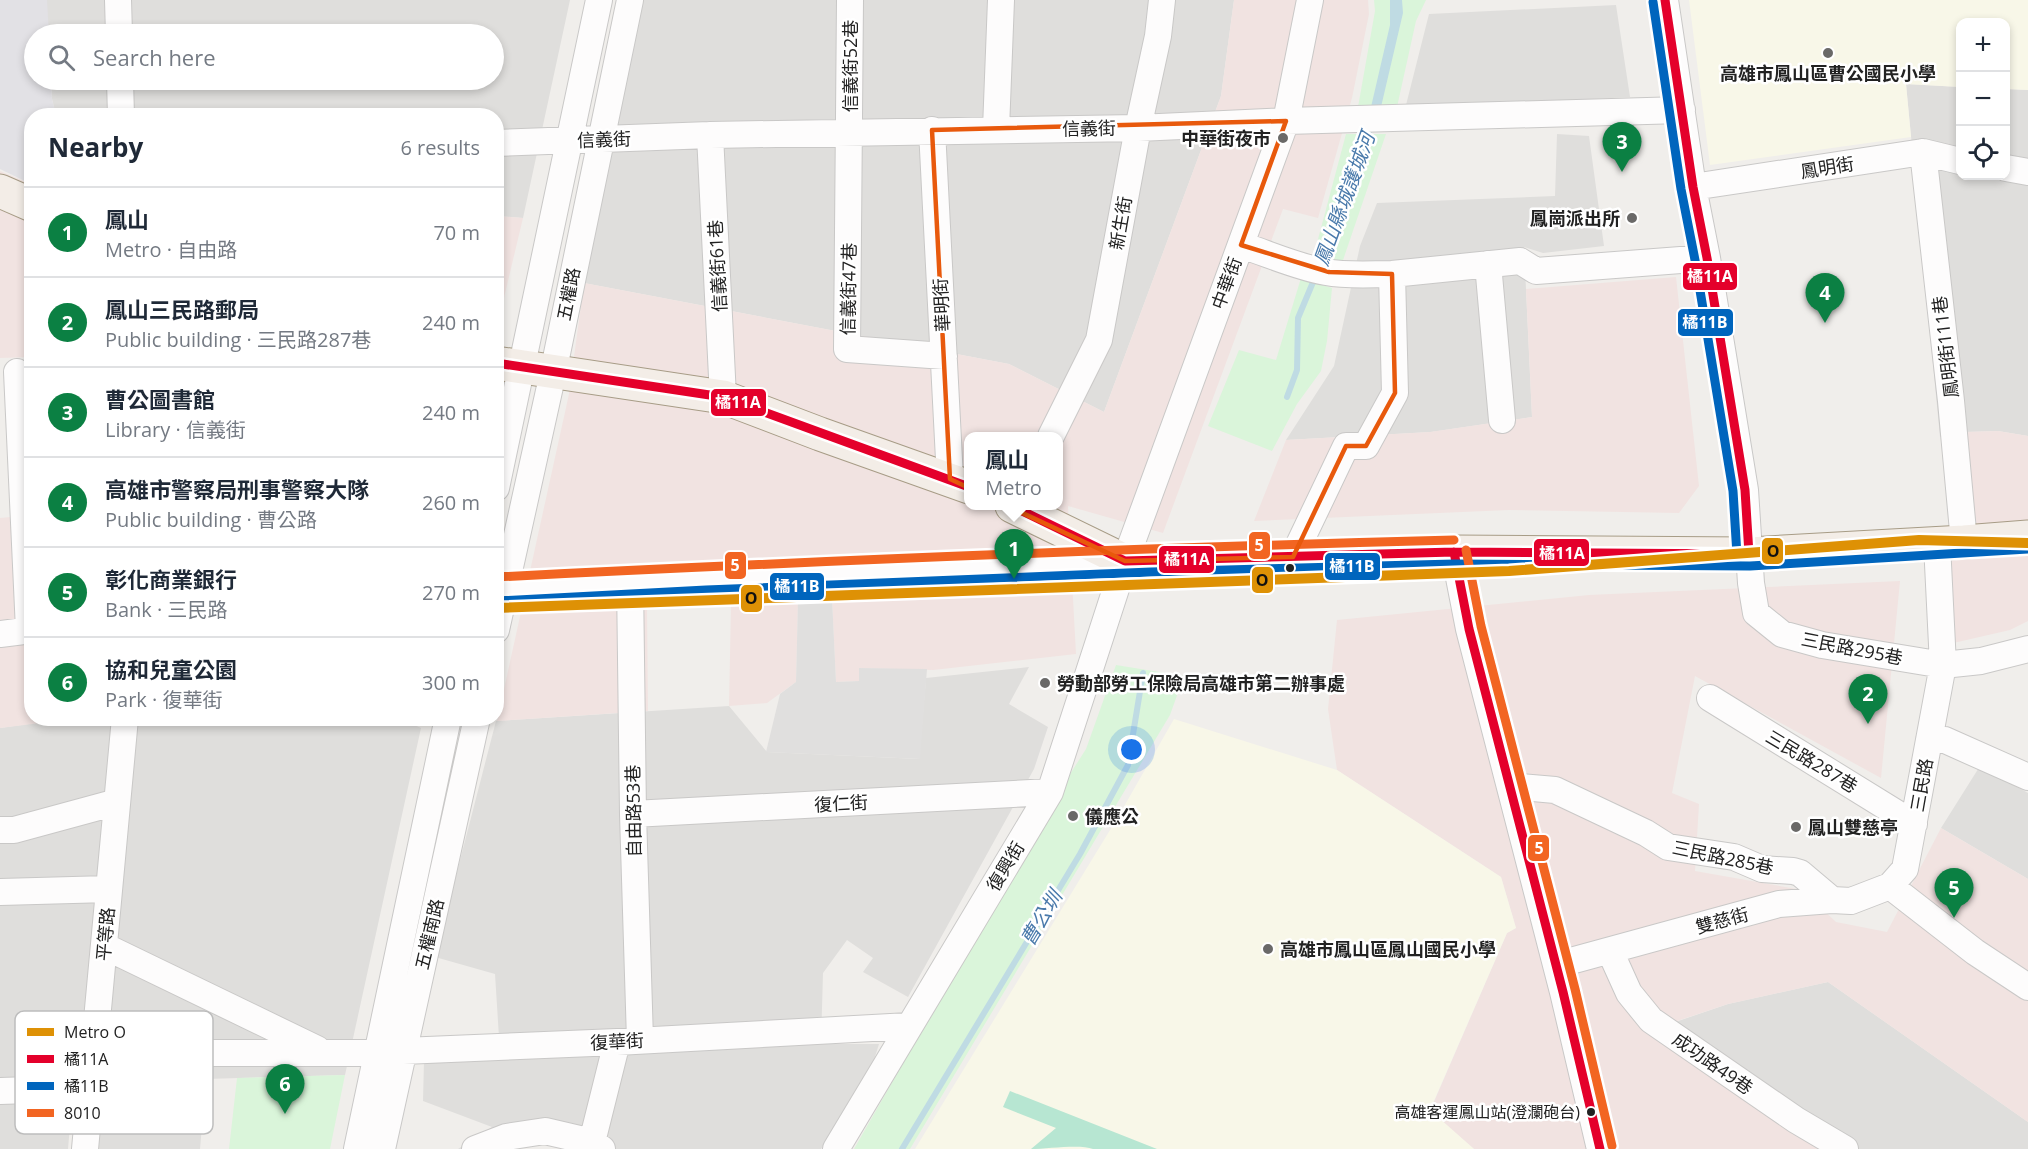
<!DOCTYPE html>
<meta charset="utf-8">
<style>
:root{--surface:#fff;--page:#f2f2f3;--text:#1f2937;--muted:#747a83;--line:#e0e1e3;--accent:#0b8043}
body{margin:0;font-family:"Open Sans","Noto Sans TC",sans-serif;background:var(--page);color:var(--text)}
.controls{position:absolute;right:18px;top:18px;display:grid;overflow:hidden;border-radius:12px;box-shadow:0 3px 9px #0003}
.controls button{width:54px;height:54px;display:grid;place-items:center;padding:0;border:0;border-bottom:2px solid var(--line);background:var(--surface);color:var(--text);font:30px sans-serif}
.you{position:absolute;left:1132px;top:750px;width:21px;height:21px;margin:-15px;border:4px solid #fff;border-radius:50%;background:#1a73e8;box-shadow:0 0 0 9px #1a73e833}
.badge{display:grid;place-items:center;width:39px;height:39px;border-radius:50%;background:var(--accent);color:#fff;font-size:20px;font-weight:700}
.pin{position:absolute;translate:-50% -50px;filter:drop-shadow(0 2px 3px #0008)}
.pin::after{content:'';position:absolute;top:32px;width:21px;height:18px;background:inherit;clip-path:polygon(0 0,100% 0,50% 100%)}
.popup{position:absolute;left:964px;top:432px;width:99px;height:78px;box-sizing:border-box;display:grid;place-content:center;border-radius:12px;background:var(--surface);filter:drop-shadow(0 2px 4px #0005);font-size:20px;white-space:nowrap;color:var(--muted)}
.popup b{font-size:22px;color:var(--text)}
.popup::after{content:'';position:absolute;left:50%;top:100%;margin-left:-12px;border:12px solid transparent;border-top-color:var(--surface)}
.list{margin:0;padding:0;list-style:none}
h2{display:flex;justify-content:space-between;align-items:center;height:78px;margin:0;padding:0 24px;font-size:26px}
h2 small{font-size:20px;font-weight:400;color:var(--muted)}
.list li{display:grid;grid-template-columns:39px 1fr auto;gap:18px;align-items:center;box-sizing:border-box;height:90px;padding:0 24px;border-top:2px solid var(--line)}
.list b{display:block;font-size:22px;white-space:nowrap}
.list p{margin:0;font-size:20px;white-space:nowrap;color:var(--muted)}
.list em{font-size:20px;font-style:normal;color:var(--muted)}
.icon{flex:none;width:33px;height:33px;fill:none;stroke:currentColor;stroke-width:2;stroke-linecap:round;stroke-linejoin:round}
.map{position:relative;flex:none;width:2028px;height:1149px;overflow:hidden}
.search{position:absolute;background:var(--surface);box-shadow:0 3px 9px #0003;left:24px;top:24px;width:480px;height:66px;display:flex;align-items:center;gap:15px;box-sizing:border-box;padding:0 21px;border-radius:33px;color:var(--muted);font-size:22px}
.panel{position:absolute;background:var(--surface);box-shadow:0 3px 9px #0003;left:24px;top:108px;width:480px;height:618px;border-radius:24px}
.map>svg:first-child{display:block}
.residential{fill:#dfdedc}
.commercial{fill:#f1e3e1;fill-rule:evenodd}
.education{fill:#f8f7e8}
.park{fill:#daf5da}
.pitch{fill:#b7e6d2}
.parking{fill:#e0dfde}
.plaza{fill:#e2e1e5}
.water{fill:#bfdbe3}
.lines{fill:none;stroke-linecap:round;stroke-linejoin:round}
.stream{stroke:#bfdbe3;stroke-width:6}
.minor-casing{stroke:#c9c8c7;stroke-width:28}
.major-casing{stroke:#a79c86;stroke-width:35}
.minor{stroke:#fdfcfc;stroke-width:26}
.major{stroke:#f3ede7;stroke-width:33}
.bus-1-casing{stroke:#fff;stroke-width:14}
.bus-2-casing{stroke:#fff;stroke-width:14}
.bus-3-casing{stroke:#fff;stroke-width:14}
.bus-1{stroke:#e4002b;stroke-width:9}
.bus-2{stroke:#0065bd;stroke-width:9}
.bus-3{stroke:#f26522;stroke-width:9}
.metro-1-casing{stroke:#fff;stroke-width:15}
.metro-1{stroke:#de9105;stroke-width:10}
.marked{fill:none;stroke:#e8590c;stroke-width:4.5;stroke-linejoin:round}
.poi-dot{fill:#6a6968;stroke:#fff;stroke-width:2}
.bus-dot{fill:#222;stroke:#fff;stroke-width:2}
.labels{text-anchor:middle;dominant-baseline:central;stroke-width:5;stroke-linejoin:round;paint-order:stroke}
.bus-label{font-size:16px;fill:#222;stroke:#fff;text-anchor:end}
.street-label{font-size:18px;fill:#222;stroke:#fff}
.poi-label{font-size:18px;font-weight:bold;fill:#222;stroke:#fff;text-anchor:start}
.water-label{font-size:20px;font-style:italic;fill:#4a7aab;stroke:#fff}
.key{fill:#fff;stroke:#bdbdbd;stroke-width:1.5}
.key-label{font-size:16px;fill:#222}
.line-badge{stroke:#fff;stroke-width:2}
.badge-label{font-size:16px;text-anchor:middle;font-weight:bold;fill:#fff}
.pale-badge-label{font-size:16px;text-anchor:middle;font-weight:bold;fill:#111}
</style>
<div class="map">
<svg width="2028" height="1149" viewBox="0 0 2028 1149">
<rect width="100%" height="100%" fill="#f0eeeb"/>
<!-- residential -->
<path class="residential" d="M46,0H570L523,218L497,216L496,116H56L52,99L51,80H494V34H48Z
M643,0H1234L1221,96L1104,412L1009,364L584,283Z
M1616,5L1630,97L1405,109L1429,14Z
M1906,84L1960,87V176H2006V89L2028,90V436L1998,431L1965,432L1940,437Z
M1557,134L1589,136L1604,246L1543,253L1524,247L1532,417L1431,432L1286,440L1334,366L1360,246L1377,203L1555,196Z
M1029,667L1009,704L1048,727L1034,769L908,997L863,972L873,958L847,940L823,973L821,1044H879L874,1060L821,1149H570L553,1141L517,1146L516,1149H458L492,1127L423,1101L424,1061L500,1053L495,974L435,957L496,721L729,706L767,752L919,759L926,678Z
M72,718H399L421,728L345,1075L206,1079L200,1149H90V1088L0,1091V728Z
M1980,766L2028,793V879L1941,828Z
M1828,982L2028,1122V1149H1825L1646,1032L1728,1004Z
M72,1102L68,1149H0V1103Z"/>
<!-- commercial -->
<path class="commercial" d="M1234,0H1368L1369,14L1352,98L1318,218L1283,209L1163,533L1068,506L1076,654L933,670L859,668V681L836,682L832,598L798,601L796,682L767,703L729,706L731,605L647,606L648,711L497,721L569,394L584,283L1009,364L1104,412L1221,96ZM969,436H1059V506H969Z
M0,171L31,184V357L0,358Z
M497,216L523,218L497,327L496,216Z
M1676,277L1699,486L1679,513L1509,510L1254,521L1286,440L1430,432L1532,417L1526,289Z
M1998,431L2028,436V621L2010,630L1936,647L1965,432Z
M31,515L32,718L72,719L0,728V518Z
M1900,581L1881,778L1695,676L1672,793L1699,804L1695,871L1802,890L1836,922L1887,932L1941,828L2028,879V1122L1828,982L1728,1004L1647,1031L1825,1149H1474L1430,1111L1507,933L1516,928L1501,877L1337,770L1328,709L1337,620L1589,595Z"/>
<!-- education -->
<path class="education" d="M1689,0H2028V90L2006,89V22H1960V87L1906,84L1911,137L1710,165Z
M1174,719L1337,770L1501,877L1516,928L1507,933L1430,1110L1474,1149H915L1118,817Z"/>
<!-- park -->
<path class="park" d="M1374,0H1426L1416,21L1397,107H1358L1375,11Z
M1346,134H1386L1341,266L1313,258Z
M1301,278L1332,288L1327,341L1321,371L1297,404L1272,451L1208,426L1239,350L1276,360Z
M1116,665L1184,676L1170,715L910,1149H854L1051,804L1086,749Z
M345,1075L330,1149H229L237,1078Z"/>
<!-- pitch -->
<path class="pitch" d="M1010,1091L1157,1149H1093C1080,1144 1048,1149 1031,1149L1056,1128L1003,1107Z"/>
<!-- parking -->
<path class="parking" d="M832,598L836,682L859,681V668L927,669L920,759L766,752L780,694L796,682L798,600Z"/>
<!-- plaza -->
<path class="plaza" d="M0,0H47L49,34H34V80H51L52,99L56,115L32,116L31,184L0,169Z"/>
<!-- water -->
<path class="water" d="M1390,0H1402L1403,13L1381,107H1371L1390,25Z"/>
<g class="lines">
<!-- stream -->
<path class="stream" d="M1320,266L1339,220L1371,126
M1287,397L1297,370L1298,318L1316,275
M902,1149L1080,854L1128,765L1143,673"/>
<!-- minor casing -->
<g class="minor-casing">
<path id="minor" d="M118,0L119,34
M850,0L847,349L944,356
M1665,0L1693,187L1707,258L1745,490L1751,583L1756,613L1782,634L1822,645L1943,665L1981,661L2028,649
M120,80L121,116
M996,129L1001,0
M932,130L950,479
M710,135L723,397
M496,143L710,135L1138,128L1286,121L1682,110
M1923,152L1951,401L1964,542
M2006,168L2028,172
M1693,187L1923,152L1960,161
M1241,245C1269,254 1297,267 1326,272C1347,276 1371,274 1392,274L1520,261L1536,271L1707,258
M1488,264L1502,420
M17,372L29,630
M1051,436L1099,340L1138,128L1158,36L1162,0
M496,488L599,0
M1454,552L1469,629L1563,992L1600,1149
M1293,557L1346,446H1366L1395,393L1392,274
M630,581L633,814L640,1040
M496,589L705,578L1124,561
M496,630L553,373L630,0
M0,634L32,630
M1710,698L1914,824
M1929,740H1945L2028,777
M1510,786L1555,790L1646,833L1668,847L1734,857L1762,869L1793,871L1800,873L1832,900
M633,814L1050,792
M0,830H14L117,802
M1890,886L1975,952L2028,987
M0,892L109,889
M104,946L317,1049
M1610,951L1629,993L1651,1020L1796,1120L1845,1149
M1556,965L1779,904L1832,900L1851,901L1890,886L1905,869L1943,665L1937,544
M94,1053H379L403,1051L617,1042L909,1026
M0,1091L91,1088
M592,1142L617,1042
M85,1149L125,718
M357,1149L448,718
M382,1149L477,718
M475,1149L506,1137L545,1131L592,1142L602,1149
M836,1149L1050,792L1125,561L1286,121L1310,0"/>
</g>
<!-- major casing -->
<g class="major-casing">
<path id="major" d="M0,191L32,205
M496,363L723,397L820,434L969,487
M1012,506L1125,561L1454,552L1749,554L1964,542L2028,537"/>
</g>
<!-- minor -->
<use href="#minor" class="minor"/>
<!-- major -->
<use href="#major" class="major"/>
<!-- bus-1 casing -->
<g class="bus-1-casing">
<path id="bus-1" d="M1665,0L1693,187L1707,258L1745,490L1749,554
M496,363L723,397L969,487
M1012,506L1125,561L1454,552L1749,554
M1454,552L1469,629L1563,992L1600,1149"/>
</g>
<!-- bus-2 casing -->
<g class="bus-2-casing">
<path id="bus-2" d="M1653,2L1681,189L1695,260L1733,491L1737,555
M497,601L706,590L1151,572L1454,564L1750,566L2028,549"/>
</g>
<!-- bus-3 casing -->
<g class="bus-3-casing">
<path id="bus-3" d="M1466,550L1481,626L1575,989L1612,1146
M496,577C815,561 1134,548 1454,540"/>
</g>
<!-- bus-1 -->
<use href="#bus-1" class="bus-1"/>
<!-- bus-2 -->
<use href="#bus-2" class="bus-2"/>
<!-- bus-3 -->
<use href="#bus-3" class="bus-3"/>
<!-- metro-1 casing -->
<g class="metro-1-casing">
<path id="metro-1" d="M496,608L1509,571L1919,540L2028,543"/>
</g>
<!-- metro-1 -->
<use href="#metro-1" class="metro-1"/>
</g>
<!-- marked area -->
<path class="marked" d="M1286,121L1241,245L1329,272L1392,274L1395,393L1366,446H1346L1293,557L1125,561L950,479L932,130Z"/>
<!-- markers -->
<g class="poi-dot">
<circle cx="1828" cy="53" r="6"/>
<circle cx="1283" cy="138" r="6"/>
<circle cx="1632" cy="218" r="6"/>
<circle cx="1045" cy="683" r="6"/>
<circle cx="1073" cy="816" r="6"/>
<circle cx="1796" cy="827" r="6"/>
<circle cx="1268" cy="949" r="6"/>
</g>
<g class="bus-dot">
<circle cx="1290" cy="568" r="5"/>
<circle cx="1591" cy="1112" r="5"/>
</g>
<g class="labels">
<!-- bus labels -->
<g class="bus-label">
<text x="1580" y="1112">高雄客運鳳山站(澄瀾砲台)</text>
</g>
<!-- street labels -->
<g class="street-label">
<text transform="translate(850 66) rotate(-90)">信義街52巷</text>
<text transform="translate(1089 128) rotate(-1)">信義街</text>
<text transform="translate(604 139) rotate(-2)">信義街</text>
<text transform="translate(1827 167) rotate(-9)">鳳明街</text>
<text transform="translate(1120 223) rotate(-80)">新生街</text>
<text transform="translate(717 266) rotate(-93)">信義街61巷</text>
<text transform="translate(1226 283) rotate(-70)">中華街</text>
<text transform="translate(848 289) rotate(-89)">信義街47巷</text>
<text transform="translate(568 294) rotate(-79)">五權路</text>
<text transform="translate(941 305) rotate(-93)">華明街</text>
<text transform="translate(1945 347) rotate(-97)">鳳明街111巷</text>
<text transform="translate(1852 648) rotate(11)">三民路295巷</text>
<text transform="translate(1812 761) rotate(31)">三民路287巷</text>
<text transform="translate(1921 785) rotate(-80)">三民路</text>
<text transform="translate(841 803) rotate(-3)">復仁街</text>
<text transform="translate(633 811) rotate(-91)">自由路53巷</text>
<text transform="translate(1723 857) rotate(12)">三民路285巷</text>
<text transform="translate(1005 866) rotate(-59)">復興街</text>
<text transform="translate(1722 920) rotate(-15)">雙慈街</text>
<text transform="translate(105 934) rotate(-85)">平等路</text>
<text transform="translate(429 934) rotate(-77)">五權南路</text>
<text transform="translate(617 1041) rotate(-3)">復華街</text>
<text transform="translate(1713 1063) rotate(35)">成功路49巷</text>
</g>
<!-- poi labels -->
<g class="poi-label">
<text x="1828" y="73" text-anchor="middle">高雄市鳳山區曹公國民小學</text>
<text x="1271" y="138" text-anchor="end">中華街夜市</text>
<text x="1620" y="218" text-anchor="end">鳳崗派出所</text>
<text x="1057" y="683">勞動部勞工保險局高雄市第二辦事處</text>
<text x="1085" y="816">儀應公</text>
<text x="1808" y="827">鳳山雙慈亭</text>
<text x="1280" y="949">高雄市鳳山區鳳山國民小學</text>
</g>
<!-- water labels -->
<g class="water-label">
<text transform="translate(1344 199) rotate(-70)">鳳山縣城護城河</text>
<text transform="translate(1041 918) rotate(-59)">曹公圳</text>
</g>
</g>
<!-- legend -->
<rect x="15" y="1011" width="198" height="123" rx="9" class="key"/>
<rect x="27" y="1028" width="27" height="8" fill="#de9105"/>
<rect x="27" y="1055" width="27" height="8" fill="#e4002b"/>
<rect x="27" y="1082" width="27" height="8" fill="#0065bd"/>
<rect x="27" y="1109" width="27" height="8" fill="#f26522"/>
<g class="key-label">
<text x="64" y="1038">Metro O</text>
<text x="64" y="1065">橘11A</text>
<text x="64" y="1092">橘11B</text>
<text x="64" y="1119">8010</text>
</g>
<g class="line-badge">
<rect x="1682" y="262" width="56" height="29" rx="6" fill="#e4002b"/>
<rect x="1677" y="308" width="57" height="29" rx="6" fill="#0065bd"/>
<rect x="710" y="388" width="57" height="29" rx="6" fill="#e4002b"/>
<rect x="1248" y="531" width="23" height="29" rx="6" fill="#f26522"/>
<rect x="1761" y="537" width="23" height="28" rx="6" fill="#de9105"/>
<rect x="1533" y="538" width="57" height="29" rx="6" fill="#e4002b"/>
<rect x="1158" y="545" width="57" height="29" rx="6" fill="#e4002b"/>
<rect x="724" y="551" width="23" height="29" rx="6" fill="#f26522"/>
<rect x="1324" y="552" width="57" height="29" rx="6" fill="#0065bd"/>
<rect x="1251" y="566" width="23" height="28" rx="6" fill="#de9105"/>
<rect x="769" y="572" width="56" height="29" rx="6" fill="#0065bd"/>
<rect x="740" y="584" width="23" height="29" rx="6" fill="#de9105"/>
<rect x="1527" y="834" width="23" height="28" rx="6" fill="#f26522"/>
</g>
<g class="badge-label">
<text x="1710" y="282">橘11A</text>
<text x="1705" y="328">橘11B</text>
<text x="738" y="408">橘11A</text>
<text x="1259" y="551">5</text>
<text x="1562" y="559">橘11A</text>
<text x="1187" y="565">橘11A</text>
<text x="735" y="571">5</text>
<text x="1352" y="572">橘11B</text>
<text x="797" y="592">橘11B</text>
<text x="1539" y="854">5</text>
</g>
<g class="pale-badge-label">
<text x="1773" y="557">O</text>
<text x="1262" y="586">O</text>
<text x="751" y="604">O</text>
</g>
</svg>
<div class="controls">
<button>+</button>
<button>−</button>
<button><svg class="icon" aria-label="locate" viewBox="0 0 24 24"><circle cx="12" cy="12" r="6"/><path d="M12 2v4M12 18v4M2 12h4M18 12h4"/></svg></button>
</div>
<div class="you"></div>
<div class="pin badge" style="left:1014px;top:579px">1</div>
<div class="popup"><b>鳳山</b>Metro</div>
<div class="pin badge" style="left:1868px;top:724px">2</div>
<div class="pin badge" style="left:1622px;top:172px">3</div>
<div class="pin badge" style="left:1825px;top:323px">4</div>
<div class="pin badge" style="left:1954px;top:918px">5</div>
<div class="pin badge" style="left:285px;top:1114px">6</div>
<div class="search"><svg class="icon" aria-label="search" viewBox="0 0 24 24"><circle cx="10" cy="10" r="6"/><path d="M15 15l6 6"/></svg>Search here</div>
<section class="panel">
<h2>Nearby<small>6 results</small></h2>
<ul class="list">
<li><span class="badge">1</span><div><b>鳳山</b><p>Metro · 自由路</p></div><em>70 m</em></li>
<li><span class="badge">2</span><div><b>鳳山三民路郵局</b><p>Public building · 三民路287巷</p></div><em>240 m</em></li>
<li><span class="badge">3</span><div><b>曹公圖書館</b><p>Library · 信義街</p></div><em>240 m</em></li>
<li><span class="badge">4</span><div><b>高雄市警察局刑事警察大隊</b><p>Public building · 曹公路</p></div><em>260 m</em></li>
<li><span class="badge">5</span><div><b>彰化商業銀行</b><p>Bank · 三民路</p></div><em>270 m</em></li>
<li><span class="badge">6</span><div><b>協和兒童公園</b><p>Park · 復華街</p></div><em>300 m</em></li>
</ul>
</section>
</div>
